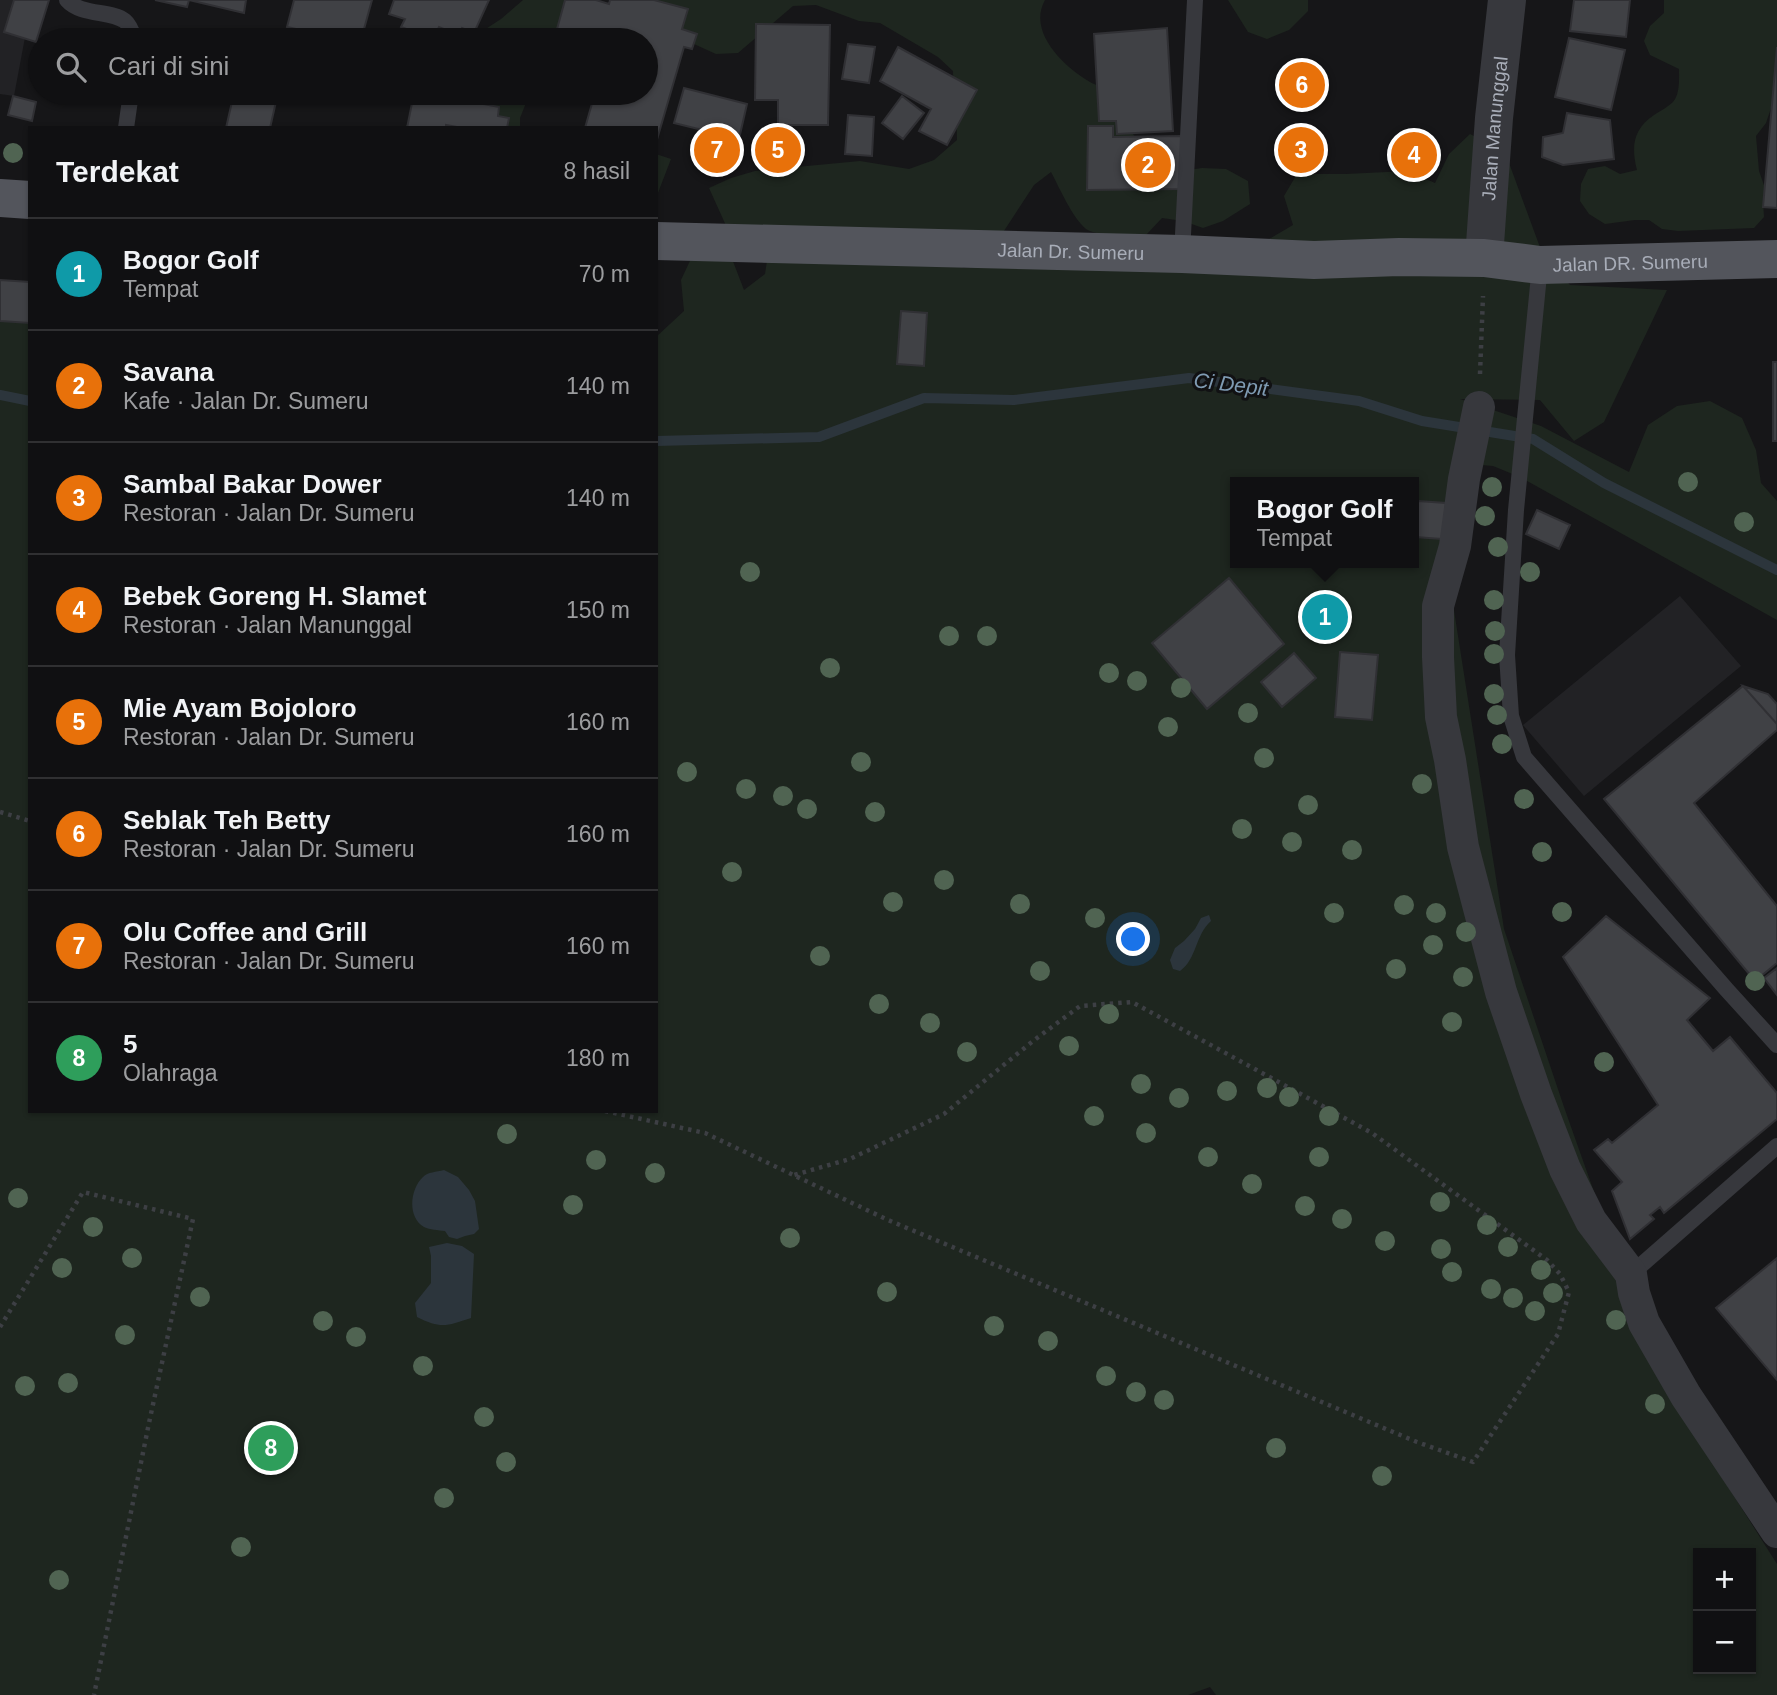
<!DOCTYPE html>
<html lang="id">
<meta charset="utf-8">
<style>
:root{--surface:#101012;--page:#1e1e20;--text:#f1f3f6;--muted:#9c9d9f;--line:#303032;--accent:#f2b134}
body{margin:0;font-family:Arial,sans-serif;background:var(--page);color:var(--text)}
.controls{position:absolute;right:21px;bottom:21px;display:grid;overflow:hidden;border-radius:0px;box-shadow:0 2px 5px #0004}
.controls button{width:63px;height:63px;display:grid;place-items:center;padding:0;border:0;border-bottom:2px solid var(--line);background:var(--surface);color:var(--text);font:35px sans-serif}
.you{position:absolute;left:1134px;top:940px;width:24px;height:24px;margin:-18px;border:5px solid #fff;border-radius:50%;background:#1a73e8;box-shadow:0 0 0 10px #1a73e833}
.badge{display:grid;place-items:center;width:46px;height:46px;border-radius:50%;background:var(--accent);color:#fff;font-size:23px;font-weight:700}
.pin{position:absolute;translate:-50% -50%;border:4px solid #fff;box-shadow:0 2px 7px #0006}
.popup{position:absolute;left:1230px;top:477px;width:189px;height:91px;box-sizing:border-box;display:grid;place-content:center;border-radius:0px;background:var(--surface);filter:drop-shadow(0 2px 5px #0005);font-size:23px;white-space:nowrap;color:var(--muted)}
.popup b{font-size:26px;color:var(--text)}
.popup::after{content:'';position:absolute;left:50%;top:100%;margin-left:-14px;border:14px solid transparent;border-top-color:var(--surface)}
.list{margin:0;padding:0;list-style:none}
h2{display:flex;justify-content:space-between;align-items:center;height:91px;margin:0;padding:0 28px;font-size:30px}
h2 small{font-size:23px;font-weight:400;color:var(--muted)}
.list li{display:grid;grid-template-columns:46px 1fr auto;gap:21px;align-items:center;box-sizing:border-box;height:112px;padding:0 28px;border-top:2px solid var(--line)}
.list b{display:block;font-size:26px;white-space:nowrap}
.list p{margin:0;font-size:23px;white-space:nowrap;color:var(--muted)}
.list em{font-size:23px;font-style:normal;color:var(--muted)}
.icon{flex:none;width:38px;height:38px;fill:none;stroke:currentColor;stroke-width:2;stroke-linecap:round;stroke-linejoin:round}
.map{position:relative;flex:none;width:1777px;height:1695px;overflow:hidden}
.search{position:absolute;background:var(--surface);box-shadow:0 2px 5px #0004;left:28px;top:28px;width:630px;height:77px;display:flex;align-items:center;gap:18px;box-sizing:border-box;padding:0 24px;border-radius:38px;color:var(--muted);font-size:26px}
.panel{position:absolute;background:var(--surface);box-shadow:0 2px 5px #0004;left:28px;top:126px;width:630px;height:987px;border-radius:0px}
.map>svg:first-child{display:block}
.built{fill:#222225}
.green{fill:#1e261f;fill-rule:evenodd}
.water{fill:#2c353c}
.lines{fill:none;stroke-linecap:round;stroke-linejoin:round}
.stream{stroke:#2c353c;stroke-width:10}
.building{fill:#404145;stroke:#303034;stroke-width:2}
.path{stroke:#3d3f44;stroke-width:4.5;stroke-dasharray:3.5 5;stroke-linecap:butt}
.service{stroke:#37383d;stroke-width:16}
.minor{stroke:#37383d;stroke-width:32}
.tertiary{stroke:#37383d;stroke-width:38}
.primary{stroke:#53555c;stroke-width:38}
.tree{fill:#506452}
.labels{text-anchor:middle;dominant-baseline:central;stroke-width:6;stroke-linejoin:round;paint-order:stroke}
.street-label{font-size:19px;fill:#a8adb8;stroke:#111113}
.water-label{font-size:21px;font-style:italic;fill:#7f9bb3;stroke:#111113}
</style>
<div class="map">
<svg width="1777" height="1695" viewBox="0 0 1777 1695">
<rect width="100%" height="100%" fill="#161618"/>
<!-- built -->
<path class="built" d="M0,0H32L14,96L0,94Z
M1680,596L1741,666L1584,796L1523,725Z"/>
<!-- green -->
<path class="green" d="M523,0H580L568,24L567,40H435L456,32H481L501,19Z
M640,0H1045C1027,32 1064,67 1090,82C1097,86 1108,88 1115,93C1127,102 1127,125 1135,137C1140,145 1167,164 1176,172L1202,168L1226,169L1248,181L1250,204L1223,221L1203,228L1183,221L1162,218L1146,235C1133,235 1097,237 1086,229C1072,217 1060,189 1051,172L1034,185L1000,237L728,230L709,188L731,178L755,171L807,166L860,161L909,169L934,160L957,140C957,117 953,94 953,71L938,57L880,23L859,21L816,5L793,6L738,53L716,54L694,44L680,27Z
M1228,0H1308V11L1289,30L1267,39L1248,32Z
M1664,0H1777V90L1766,123L1756,136L1759,171L1765,188L1763,201L1764,217L1754,228L1678,231L1662,229L1649,220H1635L1605,224L1589,214L1580,201L1581,184L1588,169L1605,166L1620,174L1637,170C1631,147 1633,129 1654,115C1660,111 1668,107 1673,102C1680,94 1679,80 1679,69L1650,55L1644,41L1650,26L1664,13Z
M422,93H530L520,118V128H404L426,102Z
M1470,134L1505,152L1541,250L1570,285L1667,290L1604,422L1574,441L1540,400L1460,399L1541,426L1629,472L1648,425L1677,406L1710,401L1742,418L1756,450L1761,483L1777,501V620L1520,477L1493,466L1460,463L1445,553L1504,929L1564,1107L1661,1381L1777,1564V1695H1216L1210,1687L1188,1695H0V314L30,317V1111H656V337L684,311L681,280L696,248L729,251L744,290L765,274L768,254L791,245L822,264H848L933,255L964,268L1269,239L1293,225L1284,196L1297,174H1346L1407,171L1435,183L1449,154ZM1236,482H1414V563H1236ZM1229,578L1284,644L1207,709L1152,643ZM1341,652L1377,655L1372,719ZM1294,653L1316,678L1283,707L1261,682ZM1698,1553H1751V1669H1698Z
M656,154L671,159L656,198Z"/>
<!-- water -->
<path class="water" d="M1209,915L1211,921C1195,935 1197,959 1180,971L1173,969L1170,960L1175,948L1184,941L1195,929L1201,918Z
M444,1170L458,1177L469,1190L475,1201L479,1229L474,1234L465,1236L457,1239L449,1237L445,1231C438,1230 430,1230 424,1227C407,1217 410,1189 423,1177C428,1172 436,1172 444,1170Z
M447,1243L462,1246L474,1254L471,1318C447,1326 441,1329 417,1317L415,1303L431,1283V1256L429,1247Z"/>
<g class="lines">
<!-- stream -->
<path class="stream" d="M0,395L30,401
M656,441L819,437L924,398L1014,400L1189,378L1359,401L1422,421L1533,439L1604,483L1777,570"/>
</g>
<!-- building -->
<path class="building" d="M14,0H49L36,42L4,32Z
M155,0H246L244,13L189,0L187,7Z
M294,0H372L361,40H312L314,33L287,27Z
M394,0H489L474,33L462,28L458,35L439,27L433,39L401,27L405,19L389,14Z
M565,0H596L609,4L610,0H654L688,9L682,29L697,34L692,49L684,47L656,143V128H585L595,93H646V40H554Z
M1574,0H1630L1626,37L1570,31Z
M756,24L830,25L828,125H778V100H755Z
M1167,28L1173,131L1117,134L1116,121H1099L1094,34Z
M1569,38L1625,50L1611,110L1555,97Z
M848,44L875,47L869,83L842,79Z
M898,47L977,90L947,145L919,131L931,109L880,81Z
M1777,47V208L1763,207Z
M684,88L747,104L739,139L674,123Z
M234,93H278L270,128H226Z
M414,93H427L499,107L498,116L509,118L507,128H462L446,125V128H407Z
M13,96L36,102L32,121L8,115Z
M902,96L924,113L903,139L882,123Z
M1567,113L1610,120L1614,159L1563,165L1542,157L1543,137L1563,133Z
M848,115L874,117L872,156L845,154Z
M1088,126H1113V137L1182,136V189L1087,190Z
M0,280L30,282V323L0,321Z
M901,311L927,313L924,366L897,364Z
M1773,362H1777V441H1773Z
M1418,501L1446,503L1442,539L1415,537Z
M1537,510L1570,525L1559,549L1526,534Z
M1229,578L1284,644L1207,709L1152,643Z
M1340,652L1378,655L1372,720L1335,717Z
M1294,653L1316,678L1282,707L1261,682Z
M1743,686L1768,694L1777,704V724Z
M1743,686L1777,724V730L1694,803L1777,906V963L1755,981L1604,799Z
M1606,916L1710,998L1687,1020L1713,1051L1730,1037L1777,1093V1119L1664,1213L1660,1207L1650,1215L1654,1219L1630,1239L1612,1191L1622,1182L1594,1150L1608,1139L1612,1143L1658,1105L1563,957Z
M1777,968V995L1764,978Z
M1777,1258V1380L1716,1308Z"/>
<g class="lines">
<!-- path -->
<path class="path" d="M1480,374L1483,296
M0,812L30,821
M605,1111L705,1133L888,1220L1417,1442L1473,1462L1558,1334L1569,1292L1560,1274L1547,1260L1372,1133L1132,1002L1080,1006L1033,1041L944,1114L850,1159L794,1175
M0,1327L83,1192L193,1219L149,1423L94,1695"/>
<!-- service -->
<path class="service" d="M67,0C81,16 111,10 125,21C130,25 133,34 135,40
M126,128L131,93
M1182,254L1195,0
M1540,265L1516,510L1507,655L1511,716L1524,757L1727,990L1777,1045
M1631,1274L1777,1146"/>
<!-- minor -->
<path class="minor" d="M1479,407L1464,479L1455,546L1438,606V657L1441,717L1450,760L1463,847L1501,992L1536,1094L1565,1169L1591,1221L1631,1274L1634,1293L1644,1323L1686,1396L1777,1532"/>
<!-- tertiary -->
<path class="tertiary" id="s1" d="M1484,258L1494,118L1507,0"/>
<!-- primary -->
<g class="primary">
<path d="M0,198L30,200"/>
<path id="s2" d="M656,241L1182,254L1314,260L1399,257L1484,258L1540,265L1777,259"/>
</g>
</g>
<!-- trees -->
<g class="tree">
<circle cx="13" cy="153" r="10"/>
<circle cx="1688" cy="482" r="10"/>
<circle cx="1492" cy="487" r="10"/>
<circle cx="1485" cy="516" r="10"/>
<circle cx="1744" cy="522" r="10"/>
<circle cx="1498" cy="547" r="10"/>
<circle cx="750" cy="572" r="10"/>
<circle cx="1530" cy="572" r="10"/>
<circle cx="1494" cy="600" r="10"/>
<circle cx="1495" cy="631" r="10"/>
<circle cx="949" cy="636" r="10"/>
<circle cx="987" cy="636" r="10"/>
<circle cx="1494" cy="654" r="10"/>
<circle cx="830" cy="668" r="10"/>
<circle cx="1109" cy="673" r="10"/>
<circle cx="1137" cy="681" r="10"/>
<circle cx="1181" cy="688" r="10"/>
<circle cx="1494" cy="694" r="10"/>
<circle cx="1248" cy="713" r="10"/>
<circle cx="1497" cy="715" r="10"/>
<circle cx="1168" cy="727" r="10"/>
<circle cx="1502" cy="744" r="10"/>
<circle cx="1264" cy="758" r="10"/>
<circle cx="861" cy="762" r="10"/>
<circle cx="687" cy="772" r="10"/>
<circle cx="1422" cy="784" r="10"/>
<circle cx="746" cy="789" r="10"/>
<circle cx="783" cy="796" r="10"/>
<circle cx="1524" cy="799" r="10"/>
<circle cx="1308" cy="805" r="10"/>
<circle cx="807" cy="809" r="10"/>
<circle cx="875" cy="812" r="10"/>
<circle cx="1242" cy="829" r="10"/>
<circle cx="1292" cy="842" r="10"/>
<circle cx="1352" cy="850" r="10"/>
<circle cx="1542" cy="852" r="10"/>
<circle cx="732" cy="872" r="10"/>
<circle cx="944" cy="880" r="10"/>
<circle cx="893" cy="902" r="10"/>
<circle cx="1020" cy="904" r="10"/>
<circle cx="1404" cy="905" r="10"/>
<circle cx="1562" cy="912" r="10"/>
<circle cx="1334" cy="913" r="10"/>
<circle cx="1436" cy="913" r="10"/>
<circle cx="1095" cy="918" r="10"/>
<circle cx="1466" cy="932" r="10"/>
<circle cx="1433" cy="945" r="10"/>
<circle cx="820" cy="956" r="10"/>
<circle cx="1396" cy="969" r="10"/>
<circle cx="1040" cy="971" r="10"/>
<circle cx="1463" cy="977" r="10"/>
<circle cx="1755" cy="981" r="10"/>
<circle cx="879" cy="1004" r="10"/>
<circle cx="1109" cy="1014" r="10"/>
<circle cx="1452" cy="1022" r="10"/>
<circle cx="930" cy="1023" r="10"/>
<circle cx="1069" cy="1046" r="10"/>
<circle cx="967" cy="1052" r="10"/>
<circle cx="1604" cy="1062" r="10"/>
<circle cx="1141" cy="1084" r="10"/>
<circle cx="1267" cy="1088" r="10"/>
<circle cx="1227" cy="1091" r="10"/>
<circle cx="1289" cy="1097" r="10"/>
<circle cx="1179" cy="1098" r="10"/>
<circle cx="1094" cy="1116" r="10"/>
<circle cx="1329" cy="1116" r="10"/>
<circle cx="1146" cy="1133" r="10"/>
<circle cx="507" cy="1134" r="10"/>
<circle cx="1208" cy="1157" r="10"/>
<circle cx="1319" cy="1157" r="10"/>
<circle cx="596" cy="1160" r="10"/>
<circle cx="655" cy="1173" r="10"/>
<circle cx="1252" cy="1184" r="10"/>
<circle cx="18" cy="1198" r="10"/>
<circle cx="1440" cy="1202" r="10"/>
<circle cx="573" cy="1205" r="10"/>
<circle cx="1305" cy="1206" r="10"/>
<circle cx="1342" cy="1219" r="10"/>
<circle cx="1487" cy="1225" r="10"/>
<circle cx="93" cy="1227" r="10"/>
<circle cx="790" cy="1238" r="10"/>
<circle cx="1385" cy="1241" r="10"/>
<circle cx="1508" cy="1247" r="10"/>
<circle cx="1441" cy="1249" r="10"/>
<circle cx="132" cy="1258" r="10"/>
<circle cx="62" cy="1268" r="10"/>
<circle cx="1541" cy="1270" r="10"/>
<circle cx="1452" cy="1272" r="10"/>
<circle cx="1491" cy="1289" r="10"/>
<circle cx="887" cy="1292" r="10"/>
<circle cx="1553" cy="1293" r="10"/>
<circle cx="200" cy="1297" r="10"/>
<circle cx="1513" cy="1298" r="10"/>
<circle cx="1535" cy="1311" r="10"/>
<circle cx="1616" cy="1320" r="10"/>
<circle cx="323" cy="1321" r="10"/>
<circle cx="994" cy="1326" r="10"/>
<circle cx="125" cy="1335" r="10"/>
<circle cx="356" cy="1337" r="10"/>
<circle cx="1048" cy="1341" r="10"/>
<circle cx="423" cy="1366" r="10"/>
<circle cx="1106" cy="1376" r="10"/>
<circle cx="68" cy="1383" r="10"/>
<circle cx="25" cy="1386" r="10"/>
<circle cx="1136" cy="1392" r="10"/>
<circle cx="1164" cy="1400" r="10"/>
<circle cx="1655" cy="1404" r="10"/>
<circle cx="484" cy="1417" r="10"/>
<circle cx="1276" cy="1448" r="10"/>
<circle cx="506" cy="1462" r="10"/>
<circle cx="1382" cy="1476" r="10"/>
<circle cx="444" cy="1498" r="10"/>
<circle cx="241" cy="1547" r="10"/>
<circle cx="59" cy="1580" r="10"/>
</g>
<g class="labels">
<!-- street labels -->
<g class="street-label">
<text stroke="none"><textPath href="#s1" startOffset="130">Jalan Manunggal</textPath></text>
<text stroke="none"><textPath href="#s2" startOffset="415">Jalan Dr. Sumeru</textPath></text>
<text stroke="none"><textPath href="#s2" startOffset="975">Jalan DR. Sumeru</textPath></text>
</g>
<!-- water labels -->
<g class="water-label">
<text transform="translate(1231 384) rotate(7)">Ci Depit</text>
</g>
</g>
</svg>
<div class="controls">
<button>+</button>
<button>−</button>
</div>
<div class="you"></div>
<div class="pin badge" style="left:1325px;top:617px;background:#0f9aa8">1</div>
<div class="popup"><b>Bogor Golf</b>Tempat</div>
<div class="pin badge" style="left:1148px;top:165px;background:#e8710a">2</div>
<div class="pin badge" style="left:1301px;top:150px;background:#e8710a">3</div>
<div class="pin badge" style="left:1414px;top:155px;background:#e8710a">4</div>
<div class="pin badge" style="left:778px;top:150px;background:#e8710a">5</div>
<div class="pin badge" style="left:1302px;top:85px;background:#e8710a">6</div>
<div class="pin badge" style="left:717px;top:150px;background:#e8710a">7</div>
<div class="pin badge" style="left:271px;top:1448px;background:#2e9e5b">8</div>
<div class="search"><svg class="icon" aria-label="search" viewBox="0 0 24 24"><circle cx="10" cy="10" r="6"/><path d="M15 15l6 6"/></svg>Cari di sini</div>
<section class="panel">
<h2>Terdekat<small>8 hasil</small></h2>
<ul class="list">
<li><span class="badge" style="background:#0f9aa8">1</span><div><b>Bogor Golf</b><p>Tempat</p></div><em>70 m</em></li>
<li><span class="badge" style="background:#e8710a">2</span><div><b>Savana</b><p>Kafe · Jalan Dr. Sumeru</p></div><em>140 m</em></li>
<li><span class="badge" style="background:#e8710a">3</span><div><b>Sambal Bakar Dower</b><p>Restoran · Jalan Dr. Sumeru</p></div><em>140 m</em></li>
<li><span class="badge" style="background:#e8710a">4</span><div><b>Bebek Goreng H. Slamet</b><p>Restoran · Jalan Manunggal</p></div><em>150 m</em></li>
<li><span class="badge" style="background:#e8710a">5</span><div><b>Mie Ayam Bojoloro</b><p>Restoran · Jalan Dr. Sumeru</p></div><em>160 m</em></li>
<li><span class="badge" style="background:#e8710a">6</span><div><b>Seblak Teh Betty</b><p>Restoran · Jalan Dr. Sumeru</p></div><em>160 m</em></li>
<li><span class="badge" style="background:#e8710a">7</span><div><b>Olu Coffee and Grill</b><p>Restoran · Jalan Dr. Sumeru</p></div><em>160 m</em></li>
<li><span class="badge" style="background:#2e9e5b">8</span><div><b>5</b><p>Olahraga</p></div><em>180 m</em></li>
</ul>
</section>
</div>
